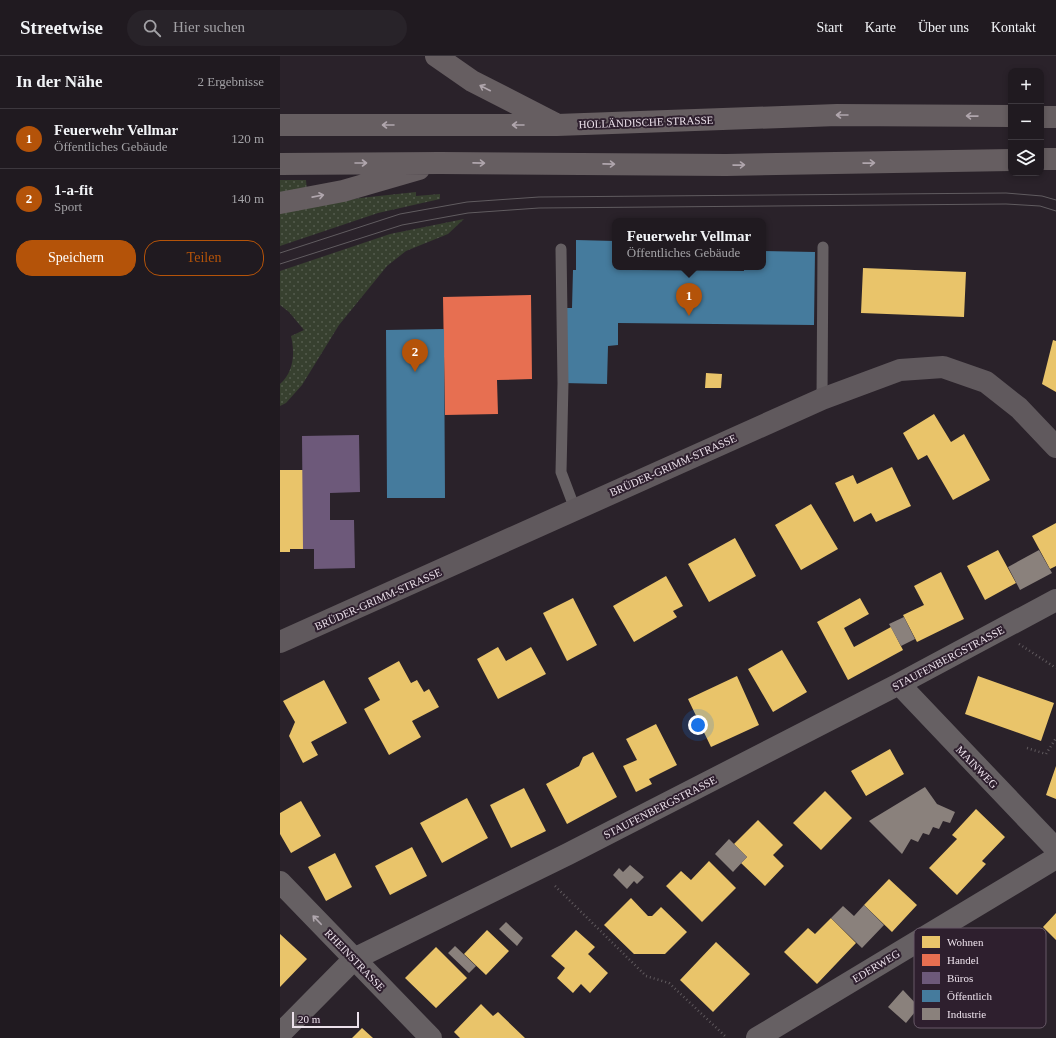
<!DOCTYPE html>
<html lang="de">
<meta charset="utf-8">
<style>
:root{--surface:#201a20;--page:#282329;--text:#f1f3f6;--muted:#a2a1a5;--line:#3d383e;--accent:#b45309}
body{margin:0;font-family:"Times New Roman",serif;background:var(--page);color:var(--text)}
.controls{position:absolute;right:12px;top:12px;display:grid;overflow:hidden;border-radius:8px;box-shadow:0 2px 6px #0003}
.controls button{width:36px;height:36px;display:grid;place-items:center;padding:0;border:0;border-bottom:1px solid var(--line);background:var(--surface);color:var(--text);font:20px sans-serif}
.scale{position:absolute;left:12px;bottom:10px;width:67px;box-sizing:border-box;padding-left:4px;border:2px solid #ece1eb;border-top:0;font-size:11px;line-height:14px;white-space:nowrap;color:#ece1eb;-webkit-text-stroke:3px #2e1f2e;paint-order:stroke}
.you{position:absolute;left:418px;top:669px;width:14px;height:14px;margin:-10px;border:3px solid #fff;border-radius:50%;background:#1a73e8;box-shadow:0 0 0 6px #1a73e833}
.badge{display:grid;place-items:center;width:26px;height:26px;border-radius:50%;background:var(--accent);color:#fff;font-size:13px;font-weight:700}
.pin{position:absolute;translate:-50% -33px;filter:drop-shadow(0 1px 2px #0008)}
.pin::after{content:'';position:absolute;top:21px;width:14px;height:12px;background:inherit;clip-path:polygon(0 0,100% 0,50% 100%)}
.popup{position:absolute;left:332px;top:162px;width:154px;height:52px;box-sizing:border-box;display:grid;place-content:center;border-radius:8px;background:var(--surface);filter:drop-shadow(0 1px 3px #0005);font-size:13px;white-space:nowrap;color:var(--muted)}
.popup b{font-size:15px;color:var(--text)}
.popup::after{content:'';position:absolute;left:50%;top:100%;margin-left:-8px;border:8px solid transparent;border-top-color:var(--surface)}
.list{margin:0;padding:0;list-style:none}
h2{display:flex;justify-content:space-between;align-items:center;height:52px;margin:0;padding:0 16px;font-size:17px}
h2 small{font-size:13px;font-weight:400;color:var(--muted)}
.list li{display:grid;grid-template-columns:26px 1fr auto;gap:12px;align-items:center;box-sizing:border-box;height:60px;padding:0 16px;border-top:1px solid var(--line)}
.list b{display:block;font-size:15px;white-space:nowrap}
.list p{margin:0;font-size:13px;white-space:nowrap;color:var(--muted)}
.list em{font-size:13px;font-style:normal;color:var(--muted)}
.actions{display:flex;gap:8px;padding:12px 16px}
.actions a{flex:1;padding:9px 0;border:1px solid var(--accent);border-radius:16px;text-align:center;font-size:14px;color:var(--accent)}
.actions .main{background:var(--accent);color:#fff}
.icon{flex:none;width:22px;height:22px;fill:none;stroke:currentColor;stroke-width:2;stroke-linecap:round;stroke-linejoin:round}
.map{position:relative;flex:none;width:776px;height:982px;overflow:hidden}
header{display:flex;align-items:center;gap:24px;box-sizing:border-box;height:56px;padding:0 20px;background:var(--surface);border-bottom:1px solid var(--line)}
header strong{font-size:19px}
nav{display:flex;gap:22px;margin-inline-start:auto;font-size:14px}
.search{width:280px;height:36px;background:var(--page);display:flex;align-items:center;gap:10px;box-sizing:border-box;padding:0 14px;border-radius:22px;color:var(--muted);font-size:15px}
main{display:flex}
aside{flex:1;background:var(--surface)}
.map>svg:first-child{display:block}
.grass{fill:url(#grass-dots)}
.homes{fill:#e9c46a}
.shops{fill:#e76f51}
.offices{fill:#6d597a}
.public{fill:#457b9d}
.industry{fill:#8a817c}
.lines{fill:none;stroke-linecap:round;stroke-linejoin:round}
.path{stroke:#605a5e;stroke-width:2.5;stroke-dasharray:1 3;stroke-linecap:butt}
.lane{stroke:#666063;stroke-width:11}
.street{stroke:#666063;stroke-width:22}
.secondary{stroke:#60595d;stroke-width:22}
.highway{stroke:#665e61;stroke-width:22}
.tram{stroke:#615c60;stroke-width:1}
.oneway{stroke:#b0a6ad}
.oneway2{stroke:#b0a7ae}
.labels{text-anchor:middle;dominant-baseline:central;stroke-width:4;stroke-linejoin:round;paint-order:stroke}
.street-label{font-size:11px;fill:#ece1eb;stroke:#2e1f2e}
.key{fill:#2e1f2e;stroke:#675967;stroke-width:1}
.key-label{font-size:11px;fill:#ece1eb}
</style>
<header>
<strong>Streetwise</strong>
<div class="search"><svg class="icon" aria-label="search" viewBox="0 0 24 24"><circle cx="10" cy="10" r="6"/><path d="M15 15l6 6"/></svg>Hier suchen</div>
<nav><a>Start</a><a>Karte</a><a>Über uns</a><a>Kontakt</a></nav>
</header>
<main>
<aside>
<h2>In der Nähe<small>2 Ergebnisse</small></h2>
<ul class="list">
<li><span class="badge">1</span><div><b>Feuerwehr Vellmar</b><p>Öffentliches Gebäude</p></div><em>120 m</em></li>
<li><span class="badge">2</span><div><b>1-a-fit</b><p>Sport</p></div><em>140 m</em></li>
</ul>
<div class="actions"><a class="main">Speichern</a><a>Teilen</a></div>
</aside>
<div class="map">
<svg width="776" height="982" viewBox="0 0 776 982">
<defs>
<pattern id="grass-dots" width="8" height="8" patternUnits="userSpaceOnUse"><rect width="8" height="8" fill="#37402f"/><path d="M2 2h.1M6 6h.1" fill="none" stroke="#545b4d" stroke-width="1.8" stroke-linecap="round"/></pattern>
</defs>
<rect width="100%" height="100%" fill="#2a222a"/>
<!-- grass -->
<path class="grass" d="M0,124H26L27,135L0,140Z
M136,136V140L160,138V143L98,157L0,190V157L80,142Z
M184,163L168,178L126,195L107,210L59,269L22,329L6,347L0,350V328C14,316 15,297 11,280L24,274L9,256L0,249V215L110,178Z"/>
<!-- homes -->
<path class="homes" d="M583,212L686,216L684,261L581,257Z
M773,284L776,285V336L762,328Z
M426,317L442,318L441,332H425Z
M654,358L671,386L684,378L710,424L673,444L647,399L638,404L623,377Z
M612,411L631,450L596,466L591,457L574,466L555,427L573,419L577,428Z
M0,414H23V493H10V496H0Z
M531,448L558,493L521,514L495,469Z
M776,467V510L770,513L752,480Z
M455,482L476,520L429,546L408,508Z
M718,494L736,527L705,544L687,510Z
M661,516L684,563L637,586L623,559L644,549L634,530Z
M386,520L403,550L393,555L397,561L354,586L333,550Z
M293,542L317,589L287,605L263,557Z
M580,542L589,558L564,572L574,591L611,571L623,594L568,624L537,566Z
M218,591L226,605L251,591L266,618L218,643L197,603Z
M502,594L527,636L493,656L468,613Z
M119,605L131,627L137,624L144,636L149,633L159,651L132,665L141,681L109,699L84,653L100,644L88,622Z
M457,620L479,669L431,691L408,643Z
M698,620L774,647L761,685L685,658Z
M44,624L67,667L31,686L38,699L23,707L9,680L15,666L3,645Z
M376,668L397,709L369,723L372,728L356,736L343,710L357,704L346,683Z
M610,693L624,718L586,740L571,715Z
M313,696L337,741L287,768L266,728L299,710L303,701Z
M776,710V743L766,739Z
M244,732L266,775L231,792L210,749Z
M545,735L572,762L541,794L513,767Z
M187,742L208,782L162,807L140,767Z
M21,745L41,780L11,797L0,778V757Z
M696,753L725,781L702,805L706,808L677,839L649,812L677,783L672,779Z
M478,764L503,789L493,799L504,810L485,830L461,807L467,801L454,788Z
M132,791L147,820L110,839L95,810Z
M55,797L72,831L46,845L28,811Z
M429,805L456,832L422,866L386,830L401,815L411,824Z
M609,823L637,849L612,876L584,849Z
M351,842L368,860H372L381,851L407,876L385,898H354L324,869Z
M776,857V884L763,871Z
M551,862L576,887L537,928L504,896L528,872L535,878Z
M207,874L229,895L206,919L184,898Z
M296,874L315,891L308,898L328,917L310,937L301,928L293,937L277,922L285,912L271,900Z
M0,878L27,903L0,931Z
M727,885L755,911L726,940L698,914Z
M436,886L470,918L433,956L400,924Z
M156,891L187,922L156,952L125,922Z
M667,910L694,935L662,966L636,940Z
M201,948L213,960L218,956L245,982H180L174,976Z
M82,972L93,982H72Z"/>
<!-- shops -->
<path class="shops" d="M251,239L252,323L217,324L218,358L165,359L163,241Z"/>
<!-- offices -->
<path class="offices" d="M79,379L80,436L50,437V464H74L75,512L34,513V493H23L22,380Z"/>
<!-- public -->
<path class="public" d="M296,184L335,185V211H359V214L464,215V211H483V195L535,196L534,269L338,267V289L328,290L327,328L283,327L284,252H292L293,214H296Z
M164,273L165,442H107L106,274Z"/>
<!-- industry -->
<path class="industry" d="M759,494L772,517L740,534L728,511Z
M624,561L635,583L621,590L609,568Z
M645,731L657,748L675,756L670,767L663,765L659,773L653,771L649,779L643,777L638,786L631,783L622,798L589,765Z
M449,783L467,801L453,816L435,798Z
M350,809L364,821L357,828L354,825L347,833L333,819L339,812L343,816Z
M584,849L604,869L582,892L551,862L563,850L574,860Z
M226,866L243,882L237,890L219,873Z
M175,890L196,910L189,917L168,897Z
M683,897L698,910L690,919L675,905Z
M623,934L639,951L626,967L608,951Z"/>
<g class="lines">
<!-- path -->
<path class="path" d="M739,588L776,612
M747,692L766,698L776,682
M275,830L366,920L389,927L447,982"/>
<!-- lane -->
<path class="lane" d="M281,193L283,327L281,416L295,453
M542,343L543,191"/>
<!-- street -->
<path class="street" d="M619,628L776,793
M0,826L151,982
M0,978L74,903L288,798L619,628L776,544
M477,982L776,802"/>
<!-- secondary -->
<path class="secondary" d="M0,586L542,343L620,314L663,311L706,326L739,352L776,391"/>
<!-- highway -->
<path class="highway" d="M156,0L192,25L274,67
M761,61H776
M0,69H277L557,59L731,60
M761,103H776
M0,108L160,107L446,109L731,104
M0,147L63,135L139,113"/>
<!-- tram -->
<path class="tram" d="M0,197L120,158L187,146L259,141L726,137L762,140L776,144
M0,208L122,169L188,157L259,152L726,148L760,150L776,155"/>
</g>
<!-- one-way arrows -->
<defs><path id="oneway-shaft" d="M-6 0H5M1.5-3L5.5 0L1.5 3" fill="none" stroke-width="1.6" stroke-linecap="round" stroke-linejoin="round"/></defs>
<g class="oneway">
<use href="#oneway-shaft" transform="translate(205 32) rotate(-153)"/>
<use href="#oneway-shaft" transform="translate(562 59) rotate(-180)"/>
<use href="#oneway-shaft" transform="translate(692 60) rotate(-179)"/>
<use href="#oneway-shaft" transform="translate(108 69) rotate(180)"/>
<use href="#oneway-shaft" transform="translate(238 69) rotate(180)"/>
<use href="#oneway-shaft" transform="translate(81 107)"/>
<use href="#oneway-shaft" transform="translate(199 107) rotate(1)"/>
<use href="#oneway-shaft" transform="translate(589 107) rotate(-1)"/>
<use href="#oneway-shaft" transform="translate(329 108) rotate(1)"/>
<use href="#oneway-shaft" transform="translate(459 109) rotate(-1)"/>
<use href="#oneway-shaft" transform="translate(38 140) rotate(-11)"/>
</g>
<use class="oneway2" href="#oneway-shaft" transform="translate(37 864) rotate(-134)"/>
<g class="labels">
<!-- street labels -->
<g class="street-label">
<text transform="translate(366 66) rotate(-2)">HOLLÄNDISCHE STRASSE</text>
<text transform="translate(393 409) rotate(-24)">BRÜDER-GRIMM-STRASSE</text>
<text transform="translate(98 543) rotate(-24)">BRÜDER-GRIMM-STRASSE</text>
<text transform="translate(668 602) rotate(-28)">STAUFENBERGSTRASSE</text>
<text transform="translate(697 711) rotate(46)">MAINWEG</text>
<text transform="translate(380 751) rotate(-27)">STAUFENBERGSTRASSE</text>
<text transform="translate(75 904) rotate(46)">RHEINSTRASSE</text>
<text transform="translate(596 910) rotate(-31)">EDERWEG</text>
</g>
</g>
<!-- legend -->
<rect x="634" y="872" width="132" height="100" rx="6" class="key"/>
<rect x="642" y="880" width="18" height="12" fill="#e9c46a"/>
<rect x="642" y="898" width="18" height="12" fill="#e76f51"/>
<rect x="642" y="916" width="18" height="12" fill="#6d597a"/>
<rect x="642" y="934" width="18" height="12" fill="#457b9d"/>
<rect x="642" y="952" width="18" height="12" fill="#8a817c"/>
<g class="key-label">
<text x="667" y="890">Wohnen</text>
<text x="667" y="908">Handel</text>
<text x="667" y="926">Büros</text>
<text x="667" y="944">Öffentlich</text>
<text x="667" y="962">Industrie</text>
</g>
</svg>
<div class="controls">
<button>+</button>
<button>−</button>
<button><svg class="icon" aria-label="layers" viewBox="0 0 24 24"><path d="M12 4l9 5-9 5-9-5zM3 14l9 5 9-5"/></svg></button>
</div>
<div class="scale">20 m</div>
<div class="you"></div>
<div class="pin badge" style="left:409px;top:260px">1</div>
<div class="popup"><b>Feuerwehr Vellmar</b>Öffentliches Gebäude</div>
<div class="pin badge" style="left:135px;top:316px">2</div>
</div>
</main>
